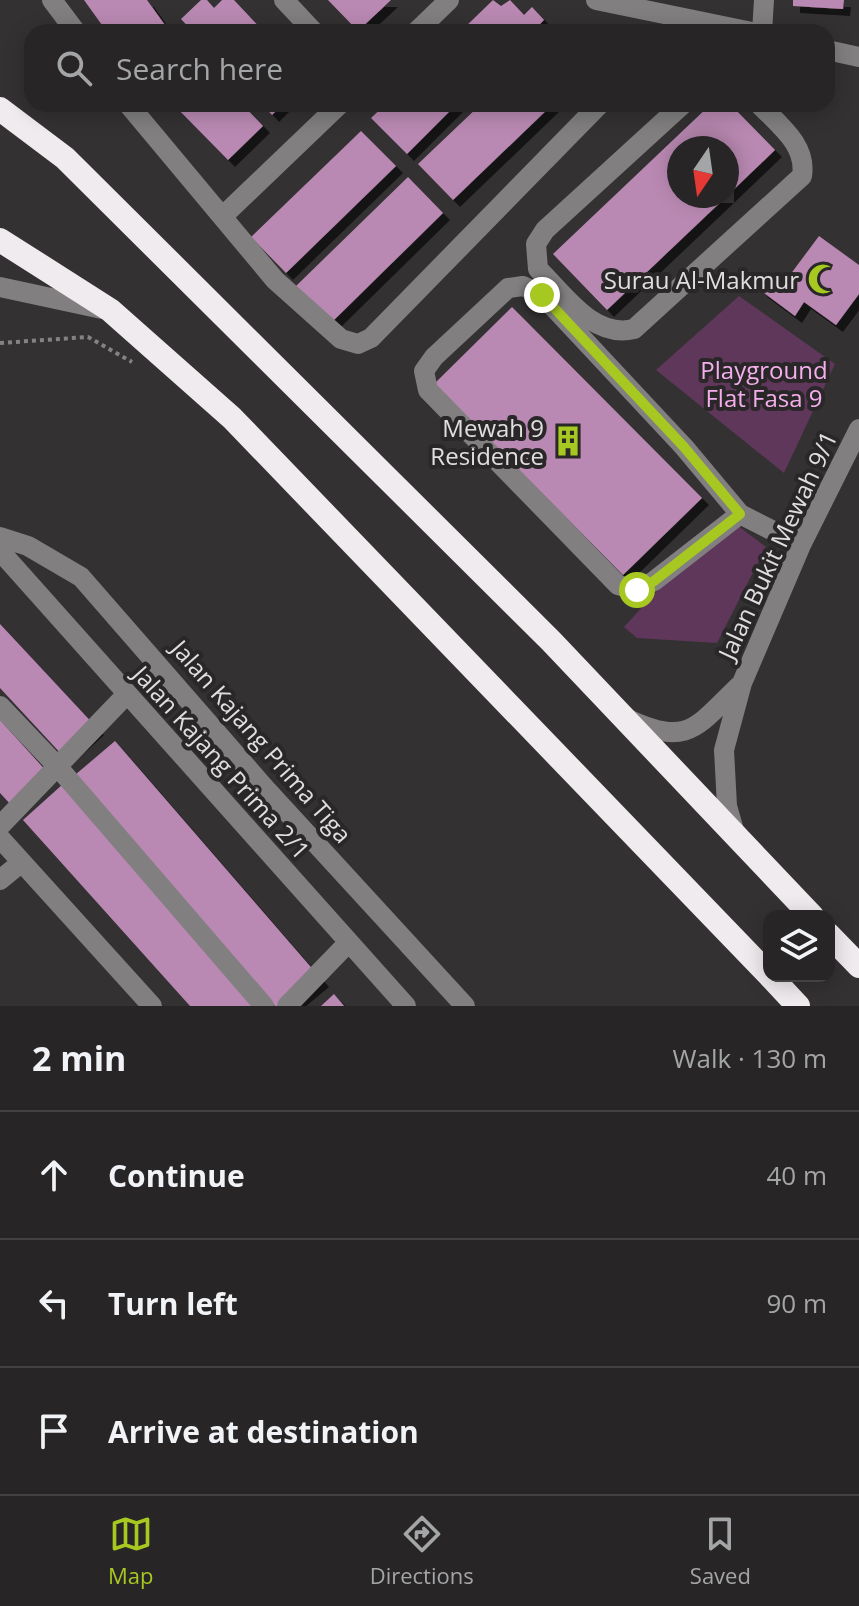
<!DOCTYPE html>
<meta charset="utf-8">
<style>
:root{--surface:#272526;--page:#2f2d2e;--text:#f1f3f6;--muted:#a4a5a7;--line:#434243;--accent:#a6c820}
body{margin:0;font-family:"Open Sans",sans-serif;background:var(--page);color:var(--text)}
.controls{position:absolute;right:24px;bottom:24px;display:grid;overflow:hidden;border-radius:16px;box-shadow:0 4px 20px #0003}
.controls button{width:72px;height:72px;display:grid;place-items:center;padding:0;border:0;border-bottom:2px solid var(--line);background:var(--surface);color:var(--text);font:40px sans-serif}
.compass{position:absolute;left:667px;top:136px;width:72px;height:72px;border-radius:50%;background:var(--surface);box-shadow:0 4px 20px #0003;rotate:193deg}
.stop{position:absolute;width:24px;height:24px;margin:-18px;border:6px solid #a6c820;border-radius:50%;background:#fff}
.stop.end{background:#a6c820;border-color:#fff;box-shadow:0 2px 8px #0008}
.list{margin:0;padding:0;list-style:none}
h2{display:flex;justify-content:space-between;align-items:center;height:104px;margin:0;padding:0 32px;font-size:34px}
h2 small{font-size:26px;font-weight:400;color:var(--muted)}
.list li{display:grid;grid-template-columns:52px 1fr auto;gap:24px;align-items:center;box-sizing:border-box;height:128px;padding:0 32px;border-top:2px solid var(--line)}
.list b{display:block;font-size:30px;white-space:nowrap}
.list em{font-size:26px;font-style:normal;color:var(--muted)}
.icon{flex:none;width:44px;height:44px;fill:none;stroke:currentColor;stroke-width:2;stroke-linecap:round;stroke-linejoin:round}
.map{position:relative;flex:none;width:859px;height:1006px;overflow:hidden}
.search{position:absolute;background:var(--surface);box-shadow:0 4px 20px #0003;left:24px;right:24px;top:24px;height:88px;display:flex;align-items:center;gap:20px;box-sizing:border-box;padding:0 28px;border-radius:24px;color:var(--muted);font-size:30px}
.sheet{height:488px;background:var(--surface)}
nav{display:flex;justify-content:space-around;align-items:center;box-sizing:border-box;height:112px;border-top:2px solid var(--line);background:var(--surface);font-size:22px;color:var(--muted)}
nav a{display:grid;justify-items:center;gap:4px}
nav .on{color:var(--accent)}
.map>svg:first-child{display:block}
.green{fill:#5f375a}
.building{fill:#ba89b3;filter:url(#shadow)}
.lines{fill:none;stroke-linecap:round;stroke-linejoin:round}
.path{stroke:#858284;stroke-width:4;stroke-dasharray:4 4;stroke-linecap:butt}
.minor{stroke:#817f80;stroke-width:20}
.highway{stroke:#efebee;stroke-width:24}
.route{stroke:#a6c820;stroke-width:10}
.labels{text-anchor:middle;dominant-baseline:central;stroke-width:8;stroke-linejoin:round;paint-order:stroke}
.poi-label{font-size:24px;fill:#e0dedf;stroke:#2a2729;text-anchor:end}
.park-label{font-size:24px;fill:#f4aeeb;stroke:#2a2729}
.street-label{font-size:24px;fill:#e0dedf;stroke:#2a2729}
</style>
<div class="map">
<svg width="859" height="1006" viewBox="0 0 859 1006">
<defs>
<filter id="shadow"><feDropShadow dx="7" dy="7" stdDeviation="0" flood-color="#0009"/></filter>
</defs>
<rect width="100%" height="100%" fill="#343133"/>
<!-- green -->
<path class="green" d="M739,296L835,364L784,473L656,370Z
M725,516L766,547L717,643L637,638L624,627Z"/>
<!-- building -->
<path class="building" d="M84,0H147L165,25L156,32H107Z
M201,0H207L214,8L222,0H234L264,32H193L181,19Z
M328,0H391L358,31Z
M493,0L501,6L510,0L524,15L532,7L544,20L532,32H460Z
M793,0H844L843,9L793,6Z
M173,104H242L263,126L228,160Z
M262,104H283L272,115Z
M386,104H457L407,154L371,118Z
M481,104H553L453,200L418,164Z
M711,104H730L775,150L727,196V148H679V196H727L607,310L553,254Z
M361,131L396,166L286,273L251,237Z
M408,177L443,213L332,322L296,286Z
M819,236L859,265V294L836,325L804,302L795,316L760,290L772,274L784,283Z
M512,307L702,498L623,575L434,384Z
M0,624L97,728L65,758L0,688Z
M0,720L48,773L12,806L0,793Z
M115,741L322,980L291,1006H275L75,775Z
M63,784L261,1006H190L23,820Z
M334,994L344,1006H321Z"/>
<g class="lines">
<!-- path -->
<path class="path" d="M0,343L88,337L132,362"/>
<!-- minor -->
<path class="minor" d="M52,0L76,32
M284,0L314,32
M596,0L752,32
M416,32L449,0
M762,32L764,0
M827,50L859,57
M128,104L275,280L341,339L358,344L371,338L600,104
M683,104L545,230L536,244L538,269C565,295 593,339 634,329L802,176C807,145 779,125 759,104
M223,216L340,104
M0,287L102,309
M740,514L654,581L637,590L618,585L428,390L424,371L434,357L508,288L523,286L542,295L684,447L740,514L801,545
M0,537L28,546L81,577L264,787L465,1006
M0,551L406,1006
M0,706L57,766L264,1006
M628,719C688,748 697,726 739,686
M0,826L127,694
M735,834L727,806L724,750L742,683L801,545L859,429
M0,838L152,1006
M0,880L22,862
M287,1006L348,943"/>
<!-- highway -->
<path class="highway" d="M0,109L65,158L551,641L812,916
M0,240L110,310L232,418L769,975
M829,935L859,966
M770,976L798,1006"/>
</g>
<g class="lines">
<!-- route -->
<path class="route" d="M542,295L684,447L740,514L654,581L637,590"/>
</g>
<!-- icons -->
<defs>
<g id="mosque-bare" transform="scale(2.4)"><path d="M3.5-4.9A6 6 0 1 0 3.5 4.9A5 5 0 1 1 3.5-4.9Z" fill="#a6c820" stroke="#2a2729" stroke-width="2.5" paint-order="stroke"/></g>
<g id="building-bare" transform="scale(2.4)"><path d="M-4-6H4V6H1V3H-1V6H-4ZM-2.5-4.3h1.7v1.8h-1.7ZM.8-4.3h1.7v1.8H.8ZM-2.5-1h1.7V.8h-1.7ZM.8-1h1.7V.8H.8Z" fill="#a6c820" stroke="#2a2729" stroke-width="2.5" paint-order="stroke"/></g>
</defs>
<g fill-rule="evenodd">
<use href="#mosque-bare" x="823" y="279"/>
<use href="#building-bare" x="568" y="441"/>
</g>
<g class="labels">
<!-- poi labels -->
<g class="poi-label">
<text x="799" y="279">Surau Al-Makmur</text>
<text x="544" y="427">Mewah 9<tspan x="544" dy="28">Residence</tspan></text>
</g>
<!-- park labels -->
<g class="park-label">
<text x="764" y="369">Playground<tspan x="764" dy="28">Flat Fasa 9</tspan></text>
</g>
<!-- street labels -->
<g class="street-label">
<text transform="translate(777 545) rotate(-65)">Jalan Bukit Mewah 9/1</text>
<text transform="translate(262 741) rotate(49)">Jalan Kajang Prima Tiga</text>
<text transform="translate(222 762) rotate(48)">Jalan Kajang Prima 2/1</text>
</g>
</g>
</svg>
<div class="controls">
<button><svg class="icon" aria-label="layers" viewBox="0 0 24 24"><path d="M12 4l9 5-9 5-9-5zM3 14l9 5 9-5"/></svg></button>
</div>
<svg class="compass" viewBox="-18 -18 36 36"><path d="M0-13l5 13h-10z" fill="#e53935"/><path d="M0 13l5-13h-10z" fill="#a4a5a7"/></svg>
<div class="stop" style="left:637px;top:590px"></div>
<div class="stop end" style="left:542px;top:295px"></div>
<div class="search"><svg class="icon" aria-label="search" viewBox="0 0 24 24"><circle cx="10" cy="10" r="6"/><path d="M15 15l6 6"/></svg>Search here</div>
</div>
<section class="sheet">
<h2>2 min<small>Walk · 130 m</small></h2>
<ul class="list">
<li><svg class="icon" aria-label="ahead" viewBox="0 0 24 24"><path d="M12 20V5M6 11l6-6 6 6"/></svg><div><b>Continue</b></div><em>40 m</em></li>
<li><svg class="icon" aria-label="left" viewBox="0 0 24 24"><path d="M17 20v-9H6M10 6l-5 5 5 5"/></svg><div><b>Turn left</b></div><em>90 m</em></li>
<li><svg class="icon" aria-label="arrive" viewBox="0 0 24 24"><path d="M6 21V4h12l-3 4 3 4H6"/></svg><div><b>Arrive at destination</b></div></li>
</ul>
</section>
<nav>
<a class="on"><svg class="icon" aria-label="map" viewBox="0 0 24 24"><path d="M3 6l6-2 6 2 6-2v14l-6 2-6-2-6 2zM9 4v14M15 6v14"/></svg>Map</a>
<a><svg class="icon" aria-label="directions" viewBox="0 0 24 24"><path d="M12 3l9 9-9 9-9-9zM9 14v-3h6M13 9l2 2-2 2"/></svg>Directions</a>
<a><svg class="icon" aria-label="saved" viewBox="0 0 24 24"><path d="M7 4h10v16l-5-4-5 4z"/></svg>Saved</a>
</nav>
